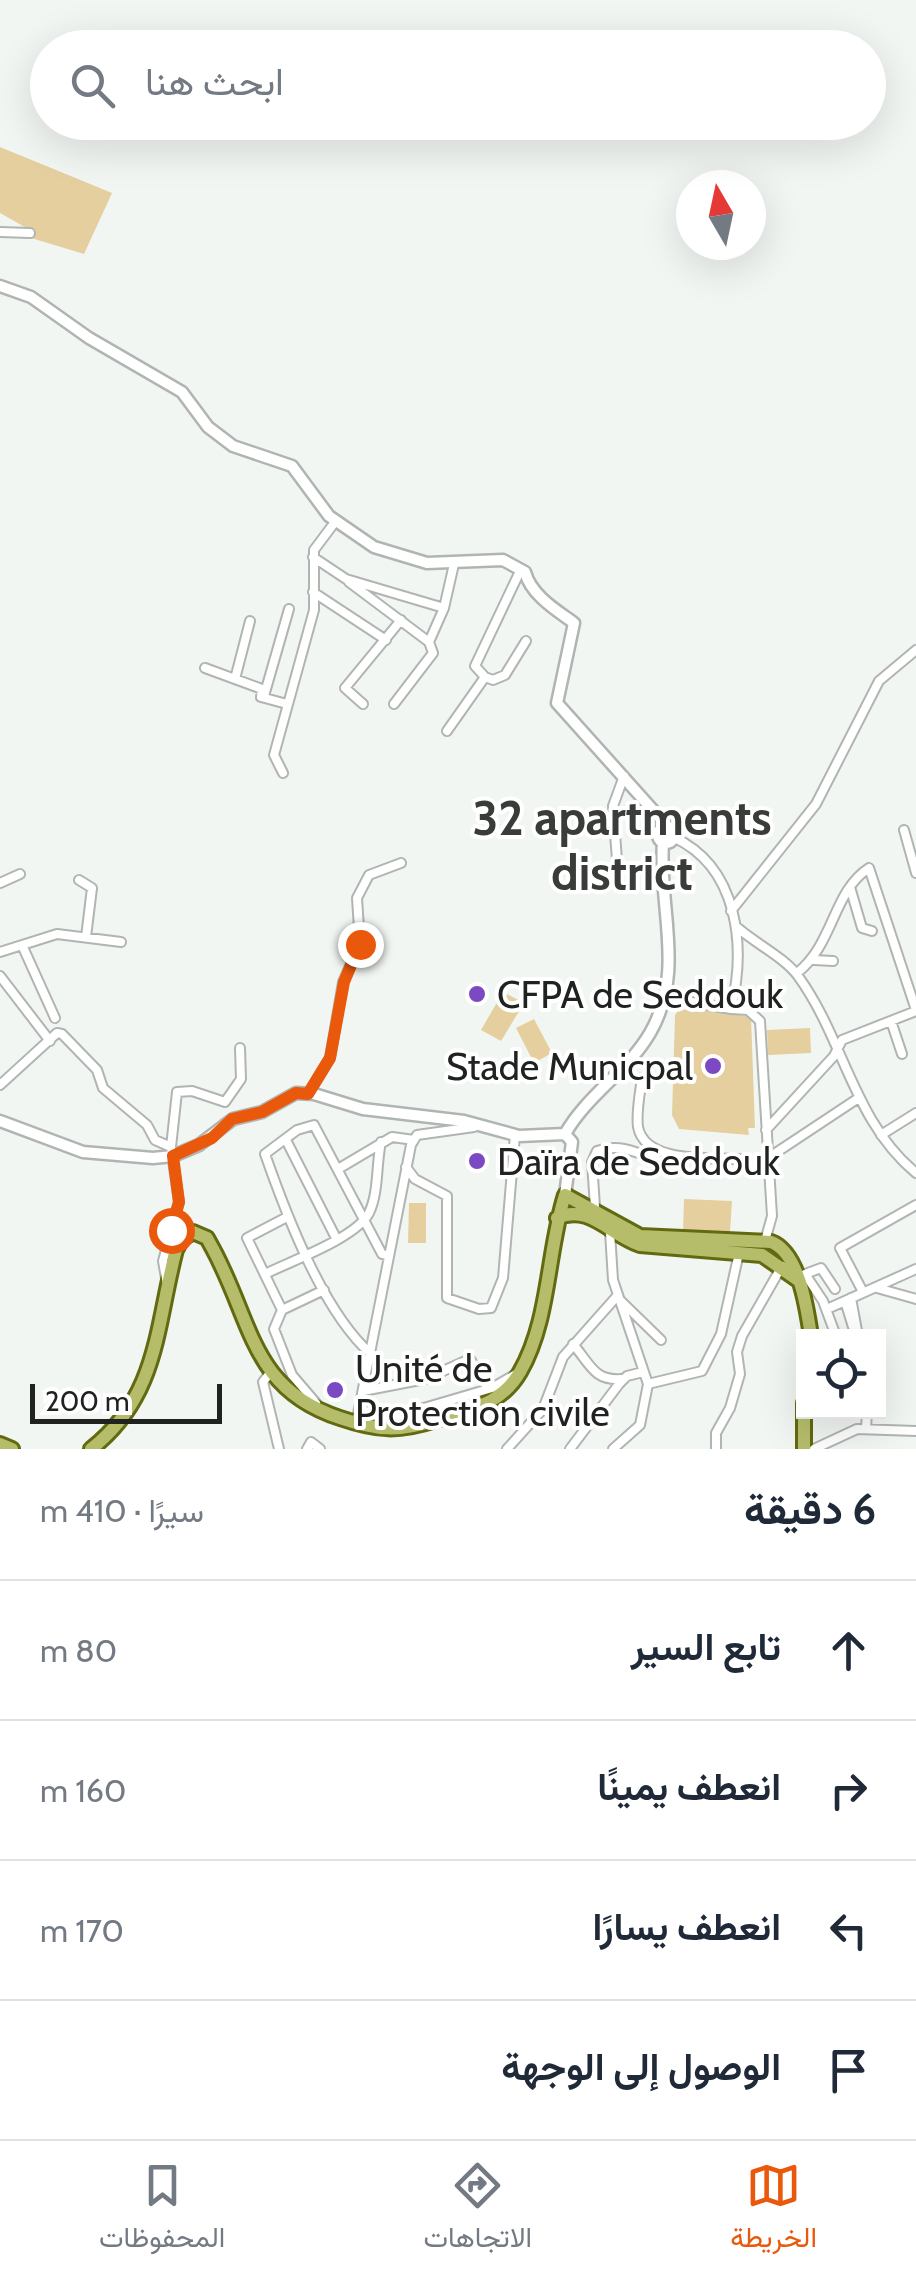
<!DOCTYPE html>
<html lang="ar">
<meta charset="utf-8">
<style>
:root{--surface:#fff;--page:#f6f6f7;--text:#1f2937;--muted:#747a83;--line:#e0e1e3;--accent:#ea580c}
body{margin:0;font-family:Cabin,Vazirmatn,sans-serif;background:var(--page);color:var(--text);direction:rtl}
.controls{position:absolute;right:30px;bottom:30px;display:grid;overflow:hidden;border-radius:0px;box-shadow:0 10px 40px #0002}
.controls button{width:90px;height:90px;display:grid;place-items:center;padding:0;border:0;border-bottom:2px solid var(--line);background:var(--surface);color:var(--text);font:50px sans-serif}
.compass{position:absolute;left:676px;top:170px;width:90px;height:90px;border-radius:50%;background:var(--surface);box-shadow:0 10px 40px #0002;rotate:351deg}
.scale{position:absolute;left:30px;bottom:25px;width:192px;box-sizing:border-box;padding-left:10px;border:5px solid #202220;border-top:0;font-size:28px;line-height:35px;white-space:nowrap;color:#202220;-webkit-text-stroke:8px #fff;paint-order:stroke}
.stop{position:absolute;width:30px;height:30px;margin:-22px;border:8px solid #ea580c;border-radius:50%;background:#fff}
.stop.end{background:#ea580c;border-color:#fff;box-shadow:0 2px 10px #0008}
.list{margin:0;padding:0;list-style:none}
h2{display:flex;justify-content:space-between;align-items:center;height:130px;margin:0;padding:0 40px;font-size:42px}
h2 small{font-size:32px;font-weight:400;color:var(--muted)}
.list li{display:grid;grid-template-columns:65px 1fr auto;gap:30px;align-items:center;box-sizing:border-box;height:140px;padding:0 40px;border-top:2px solid var(--line)}
.list b{display:block;font-size:38px;white-space:nowrap}
.list em{font-size:32px;font-style:normal;color:var(--muted)}
.icon{flex:none;width:55px;height:55px;fill:none;stroke:currentColor;stroke-width:2;stroke-linecap:round;stroke-linejoin:round}
.map{position:relative;flex:none;width:916px;height:1449px;overflow:hidden;direction:ltr}
.search{position:absolute;background:var(--surface);box-shadow:0 10px 40px #0002;left:30px;right:30px;top:30px;height:110px;display:flex;align-items:center;gap:25px;box-sizing:border-box;padding:0 35px;border-radius:55px;color:var(--muted);font-size:38px}
.sheet{height:690px;background:var(--surface)}
nav{display:flex;justify-content:space-around;align-items:center;box-sizing:border-box;height:140px;border-top:2px solid var(--line);background:var(--surface);font-size:28px;color:var(--muted)}
nav a{display:grid;justify-items:center;gap:5px}
nav .on{color:var(--accent)}
.map>svg:first-child{display:block}
.green{fill:#e5cf9f}
.lines{fill:none;stroke-linecap:round;stroke-linejoin:round}
.minor-casing{stroke:#b1b5b1;stroke-width:12}
.tertiary-casing{stroke:#b1b5b1;stroke-width:15}
.primary-casing{stroke:#616a10;stroke-width:18}
.minor{stroke:#fff;stroke-width:8}
.tertiary{stroke:#fff;stroke-width:10}
.primary{stroke:#b5bd6b;stroke-width:12}
.route{stroke:#ea580c;stroke-width:12}
.poi-dot{fill:#7b49c1;stroke:#fff;stroke-width:4}
.labels{text-anchor:middle;dominant-baseline:central;stroke-width:8;stroke-linejoin:round;paint-order:stroke}
.poi-label{font-size:38px;fill:#202220;stroke:#fff;text-anchor:start}
.district-label{font-size:48px;font-weight:bold;fill:#393c39;stroke:#fff}
</style>
<div class="map">
<svg width="916" height="1449" viewBox="0 0 916 1449">
<rect width="100%" height="100%" fill="#f2f6f3"/>
<!-- green -->
<path class="green" d="M0,147L112,193L84,254L31,238L30,230L0,213Z
M503,992L524,1003L501,1041L481,1030Z
M682,1005L751,1017L755,1128H748L749,1135L679,1129L672,1115L675,1015Z
M534,1019L552,1053L534,1063L516,1028Z
M810,1028L811,1053L768,1055L767,1030Z
M684,1199L732,1201L730,1232L683,1230Z
M409,1203H426V1243H408Z"/>
<g class="lines">
<!-- minor casing -->
<g class="minor-casing">
<path id="minor" d="M0,232L30,233
M313,557L346,579L444,608
M349,582L429,642
M313,592L386,640
M205,668L262,689L261,697L287,704
M485,677L493,680L505,675L526,641
M235,679L250,621
M264,696L289,609
M363,704L345,688L401,620
M394,704L433,653L429,642L444,608L454,564
M447,731L485,677L475,666L521,569
M283,773L274,755L314,610V550L335,522
M904,830L916,873
M673,837C739,867 746,947 731,1009L748,1010L760,1021L772,1216L765,1241
M618,874L613,806L624,776
M79,880L92,888L86,937
M0,883L20,874
M850,887L862,928L872,931
M731,911L816,804L879,681L916,650
M738,928C755,943 785,958 798,976C844,1039 853,1121 916,1173
M22,945L55,1018
M0,952L57,934L121,942
M814,960L833,961
M797,973C834,944 833,891 869,868L916,1010
M0,976L50,1041
M663,997L731,1009
M891,1021L902,1054
M642,1078C640,1093 636,1112 638,1127C645,1164 712,1157 740,1159
M0,1085L57,1033L62,1034L97,1070L103,1088L147,1125L155,1140L171,1147L179,1202L163,1261L167,1284
M308,1094L330,1058L343,982L360,944L357,898L369,875L401,863
M766,1130L834,1056L842,1040L916,1011
M881,1135L916,1113
M286,1140L337,1240
M171,1147L177,1092L192,1091L225,1102L241,1079L240,1048
M768,1158L857,1099
M406,1167L415,1179L447,1196V1298L479,1309L491,1308L503,1278L515,1135
M338,1169L392,1137L414,1140
M595,1207L592,1162L597,1151C629,1140 651,1163 681,1168
M610,1232L613,1280L648,1384L640,1425L613,1449
M265,1274C291,1261 356,1238 369,1213C379,1192 376,1165 381,1142
M805,1274L823,1301L836,1336
M805,1274L821,1268L835,1289
M877,1288L916,1299
M863,1292L840,1248L916,1205
M851,1298L858,1336
M621,1301L661,1340
M845,1301L853,1327
M827,1309L916,1269
M282,1310L247,1238L287,1217
M573,1344C590,1364 594,1381 621,1379
M371,1354C323,1312 286,1214 265,1154L297,1130L314,1125L382,1254L389,1256
M270,1373L263,1382L279,1449
M648,1384L702,1371L721,1334L739,1253
M363,1391L425,1379L470,1359L488,1389
M316,1403L292,1375L274,1329L282,1310L324,1290
M360,1408L376,1416L393,1417L492,1388L516,1374
M356,1424L411,1145L417,1135L474,1127
M866,1429L867,1412
M307,1449L311,1442L320,1449
M507,1449L543,1409L563,1357L618,1295
M570,1449L619,1384L627,1376L643,1372
M716,1449V1433L730,1408L740,1374L737,1352L742,1336L782,1266
M814,1449L857,1429L916,1431"/>
</g>
<!-- tertiary casing -->
<g class="tertiary-casing">
<path id="tertiary" d="M0,286L31,297L89,338L182,392L208,427L233,446L292,466L329,516L374,547L427,563L503,560L525,572C531,595 556,610 574,623L557,703L668,827
M658 835a8 8 0 1 1 16 0a8 8 0 1 1-16 0Z
M0,1121L83,1152L153,1158L173,1156L199,1145L233,1119L262,1112L296,1093L314,1094L363,1109L464,1121L519,1136L565,1134L572,1142L565,1195
M565,1134C587,1095 628,1071 650,1033C686,971 658,908 663,842"/>
</g>
<!-- primary casing -->
<g class="primary-casing">
<path id="primary" d="M557,1218C589,1203 610,1235 640,1245L762,1255L798,1280
M804,1403V1449
M0,1444L12,1449
M91,1449C159,1396 156,1325 176,1250L182,1239L193,1232L207,1238L213,1249C253,1323 251,1389 340,1418C378,1431 399,1432 436,1420C470,1409 501,1405 520,1372C550,1320 547,1252 565,1195L640,1236L771,1242C799,1252 807,1309 811,1336"/>
</g>
<!-- minor -->
<use href="#minor" class="minor"/>
<!-- tertiary -->
<use href="#tertiary" class="tertiary"/>
<!-- primary -->
<use href="#primary" class="primary"/>
</g>
<g class="lines">
<!-- route -->
<path class="route" d="M171,1230L179,1202L173,1156L212,1138L232,1119L262,1112L296,1093L308,1094L330,1058L344,982L360,944"/>
</g>
<!-- markers -->
<g class="poi-dot">
<circle cx="477" cy="994" r="10"/>
<circle cx="713" cy="1066" r="10"/>
<circle cx="477" cy="1161" r="10"/>
<circle cx="335" cy="1390" r="10"/>
</g>
<g class="labels">
<!-- poi labels -->
<g class="poi-label">
<text x="497" y="994">CFPA de Seddouk</text>
<text x="693" y="1066" text-anchor="end">Stade Municpal</text>
<text x="497" y="1161">Daïra de Seddouk</text>
<text x="355" y="1368">Unité de<tspan x="355" dy="44">Protection civile</tspan></text>
</g>
<!-- district labels -->
<g class="district-label">
<text x="622" y="818">32 apartments<tspan x="622" dy="55">district</tspan></text>
</g>
</g>
</svg>
<div class="controls">
<button><svg class="icon" aria-label="locate" viewBox="0 0 24 24"><circle cx="12" cy="12" r="6"/><path d="M12 2v4M12 18v4M2 12h4M18 12h4"/></svg></button>
</div>
<svg class="compass" viewBox="-18 -18 36 36"><path d="M0-13l5 13h-10z" fill="#e53935"/><path d="M0 13l5-13h-10z" fill="#747a83"/></svg>
<div class="scale">200 m</div>
<div class="stop" style="left:171px;top:1230px"></div>
<div class="stop end" style="left:360px;top:944px"></div>
<div class="search"><svg class="icon" aria-label="search" viewBox="0 0 24 24"><circle cx="10" cy="10" r="6"/><path d="M15 15l6 6"/></svg>ابحث هنا</div>
</div>
<section class="sheet">
<h2>6 دقيقة<small>سيرًا · 410 m</small></h2>
<ul class="list">
<li><svg class="icon" aria-label="ahead" viewBox="0 0 24 24"><path d="M12 20V5M6 11l6-6 6 6"/></svg><div><b>تابع السير</b></div><em>80 m</em></li>
<li><svg class="icon" aria-label="right" viewBox="0 0 24 24"><path d="M7 20v-9h11M14 6l5 5-5 5"/></svg><div><b>انعطف يمينًا</b></div><em>160 m</em></li>
<li><svg class="icon" aria-label="left" viewBox="0 0 24 24"><path d="M17 20v-9H6M10 6l-5 5 5 5"/></svg><div><b>انعطف يسارًا</b></div><em>170 m</em></li>
<li><svg class="icon" aria-label="arrive" viewBox="0 0 24 24"><path d="M6 21V4h12l-3 4 3 4H6"/></svg><div><b>الوصول إلى الوجهة</b></div></li>
</ul>
</section>
<nav>
<a class="on"><svg class="icon" aria-label="map" viewBox="0 0 24 24"><path d="M3 6l6-2 6 2 6-2v14l-6 2-6-2-6 2zM9 4v14M15 6v14"/></svg>الخريطة</a>
<a><svg class="icon" aria-label="directions" viewBox="0 0 24 24"><path d="M12 3l9 9-9 9-9-9zM9 14v-3h6M13 9l2 2-2 2"/></svg>الاتجاهات</a>
<a><svg class="icon" aria-label="saved" viewBox="0 0 24 24"><path d="M7 4h10v16l-5-4-5 4z"/></svg>المحفوظات</a>
</nav>
